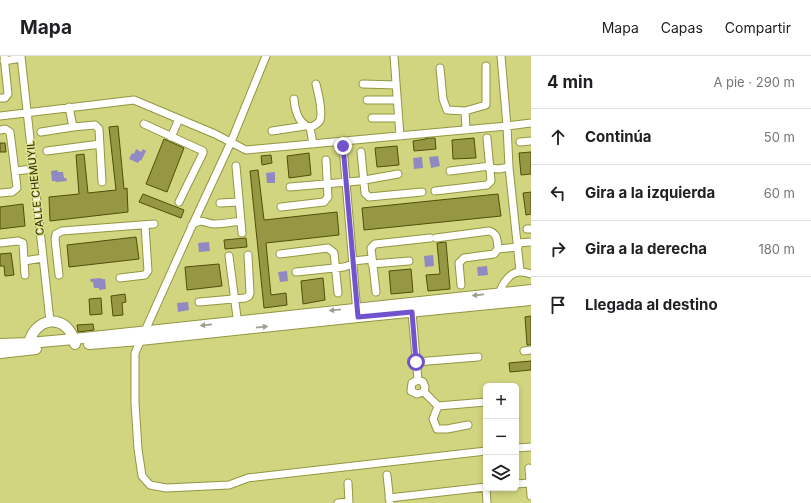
<!DOCTYPE html>
<html lang="es">
<meta charset="utf-8">
<style>
:root{--surface:#fff;--page:#f6f6f6;--text:#202124;--muted:#757577;--line:#e0e0e0}
body{margin:0;font-family:Inter,sans-serif;background:var(--page);color:var(--text)}
.controls{position:absolute;right:12px;bottom:12px;display:grid;overflow:hidden;border-radius:6px;box-shadow:0 2px 6px #0003}
.controls button{width:36px;height:36px;display:grid;place-items:center;padding:0;border:0;border-bottom:1px solid var(--line);background:var(--surface);color:var(--text);font:20px sans-serif}
.stop{position:absolute;width:12px;height:12px;margin:-9px;border:3px solid #7153cd;border-radius:50%;background:#fff}
.stop.end{background:#7153cd;border-color:#fff;box-shadow:0 1px 4px #0008}
.list{margin:0;padding:0;list-style:none}
h2{display:flex;justify-content:space-between;align-items:center;height:52px;margin:0;padding:0 16px;font-size:17px}
h2 small{font-size:13px;font-weight:400;color:var(--muted)}
.list li{display:grid;grid-template-columns:26px 1fr auto;gap:12px;align-items:center;box-sizing:border-box;height:56px;padding:0 16px;border-top:1px solid var(--line)}
.list b{display:block;font-size:15px;white-space:nowrap}
.list em{font-size:13px;font-style:normal;color:var(--muted)}
.icon{flex:none;width:22px;height:22px;fill:none;stroke:currentColor;stroke-width:2;stroke-linecap:round;stroke-linejoin:round}
.map{position:relative;flex:none;width:531px;height:447px;overflow:hidden}
header{display:flex;align-items:center;gap:24px;box-sizing:border-box;height:56px;padding:0 20px;background:var(--surface);border-bottom:1px solid var(--line)}
header strong{font-size:19px}
nav{display:flex;gap:22px;margin-inline-start:auto;font-size:14px}
main{display:flex}
aside{flex:1;background:var(--surface)}
.map>svg:first-child{display:block}
.water{fill:#9189c2}
.building{fill:#959743;stroke:#4f4f08}
.lines{fill:none;stroke-linecap:round;stroke-linejoin:round}
.street-casing{stroke:#949641;stroke-width:9}
.secondary-casing{stroke:#949641;stroke-width:12}
.street{stroke:#fff;stroke-width:7}
.secondary{stroke:#fff;stroke-width:10}
.oneway{fill:#9e9e8e}
.route{stroke:#7153cd;stroke-width:5}
.labels{text-anchor:middle;dominant-baseline:central;stroke-width:3;stroke-linejoin:round;paint-order:stroke}
.street-label{font-size:11px;fill:#282804;stroke:#dee28c}
</style>
<header>
<strong>Mapa</strong>
<nav><a>Mapa</a><a>Capas</a><a>Compartir</a></nav>
</header>
<main>
<div class="map">
<svg width="531" height="447" viewBox="0 0 531 447">
<rect width="100%" height="100%" fill="#d1d57f"/>
<!-- water -->
<path class="water" d="M136,93L141,96L143,93L146,95L141,105L140,104L138,107L129,103L132,97L134,98Z
M438,100L440,110L431,112L429,101Z
M422,101L423,112L414,113L413,102Z
M57,114L58,116H63L64,122H66L67,125L56,126L55,125H52L51,115Z
M275,116V127H267L266,117Z
M209,186L210,195L199,196L198,187Z
M433,199L434,210L425,211L424,200Z
M487,210L488,219L478,220L477,211Z
M287,215L288,225L280,226L278,216Z
M101,222V223H105L106,233L99,234V232H94L93,226H91L90,223Z
M188,246L189,254L178,256L177,247Z"/>
<!-- building -->
<path class="building" d="M118,70L124,133L127,132L128,156L50,165L49,141L79,138L76,99L84,98L88,137L116,134L109,71Z
M426,82H435L436,93L414,95L413,85L426,83Z
M474,82L476,102L453,103L452,84Z
M164,83L184,92L167,136L146,128Z
M0,87H5L6,96H0Z
M397,90L399,109L377,111L375,92Z
M531,96V118L521,119L519,97Z
M309,97L311,119L289,122L287,100Z
M271,99L272,107L262,109L261,100Z
M258,114L264,164L337,156L339,179L266,187L271,239L286,237L287,249L264,252L250,115Z
M531,136V158L526,159L523,137Z
M143,138L184,154L181,162L139,146Z
M498,138L501,160L364,174L362,152Z
M23,148L25,170L0,173V151Z
M136,181L139,203L69,211L67,189Z
M246,182L247,191L225,193L224,184Z
M446,186L450,233L428,235L426,219L440,218L437,187Z
M11,197L14,219L5,220L4,210H0V198Z
M219,208L222,230L187,234L185,211Z
M411,213L413,236L391,238L389,215Z
M323,222L325,244L303,248L301,225Z
M125,238L126,246L122,247L123,259L113,260L111,240Z
M101,242L102,258L90,259L89,243Z
M531,260V289H527L525,261Z
M93,268L94,274L78,276L77,269Z
M531,305V314L510,316L509,307Z"/>
<g class="lines">
<!-- street casing -->
<g class="street-casing">
<path id="street" d="M21,0L50,265
M266,0L231,86L192,170L135,297V347L138,393L142,420L150,429L166,432L229,429L248,422L486,395
M394,0L400,80
M4,5L21,2
M440,12L443,43L447,54L465,55
M363,28L396,29
M0,42H5L8,38L4,0
M294,43C295,54 298,68 310,71
M367,44H397
M69,51L73,71L95,69L99,73L102,126
M0,60L134,44L215,78L246,94L507,70L501,0
M372,62H398
M144,68L203,95V97L179,146
M0,74L5,73L10,76L15,115
M466,74L465,55L486,49V10
M272,75L305,70
M41,76L73,71
M171,81L179,63
M520,86L531,85
M313,88L310,71C313,70 318,69 320,64C323,56 318,36 316,28
M343,90L357,257
M47,95L100,88
M361,96L365,137L369,141L422,136
M236,110L242,177
M490,112L499,113L509,111
M450,115L490,110
M290,131L359,125L398,118
M435,135L487,129L491,125L487,82
M0,137L12,136L17,132L15,115L33,113
M220,147L239,146
M281,151L324,146L328,141L326,104
M192,169C203,161 204,168 215,168C224,168 233,166 241,165
M527,173H531
M436,182L489,175C498,178 497,184 498,193
M0,187L18,185L23,187L24,205
M517,187L531,186
M280,198L328,192L334,197L338,237
M229,200L238,269
M353,205L372,203
M372,208L409,205
M520,215L509,111L507,70L531,67
M296,216L344,211L353,208
M25,219L24,205L43,202
M59,219L55,183L56,178L62,175L154,168
M120,222L145,219L148,215L145,169
M461,229L459,207L464,202L494,198L498,193L518,191
M376,236L371,192L375,188L430,182
M499,241C500,231 509,215 521,216C524,216 528,217 531,218
M199,246L245,242L249,240L250,237L248,199
M412,256L418,324
M524,295L531,294
M416,306L478,301
M418,324L423,326L425,331L424,336L417,338L411,335L412,327Z
M424,336L438,350L486,346
M438,350L433,363L437,373H447L468,369
M516,392L531,391
M529,412L531,440
M387,419L390,447
M348,427L349,447
M516,428L530,427
M486,431L487,447
M389,442L486,431
M338,447L349,446"/>
</g>
<!-- secondary casing -->
<g class="secondary-casing">
<path id="secondary" d="M0,288L29,287L74,283L531,234
M89,288L140,284L358,261L531,244
M28,292C32,260 68,255 75,288
M0,297L36,293"/>
</g>
<!-- street -->
<use href="#street" class="street"/>
<!-- secondary -->
<use href="#secondary" class="secondary"/>
</g>
<!-- one-way arrows -->
<defs><path id="oneway-solid" d="M-6-.8H1V-3.2L6.5 0L1 3.2V.8H-6Z"/></defs>
<g class="oneway">
<use href="#oneway-solid" transform="translate(478 239) rotate(174)"/>
<use href="#oneway-solid" transform="translate(335 254) rotate(174)"/>
<use href="#oneway-solid" transform="translate(206 269) rotate(174)"/>
<use href="#oneway-solid" transform="translate(262 271) rotate(-6)"/>
</g>
<g class="lines">
<!-- route -->
<path class="route" d="M343,90L358,261L412,256L416,306"/>
</g>
<g class="labels">
<!-- street labels -->
<g class="street-label">
<text transform="translate(35 132) rotate(-96)">CALLE CHEMUYIL</text>
</g>
</g>
</svg>
<div class="controls">
<button>+</button>
<button>−</button>
<button><svg class="icon" aria-label="layers" viewBox="0 0 24 24"><path d="M12 4l9 5-9 5-9-5zM3 14l9 5 9-5"/></svg></button>
</div>
<div class="stop" style="left:416px;top:306px"></div>
<div class="stop end" style="left:343px;top:90px"></div>
</div>
<aside>
<h2>4 min<small>A pie · 290 m</small></h2>
<ul class="list">
<li><svg class="icon" aria-label="ahead" viewBox="0 0 24 24"><path d="M12 20V5M6 11l6-6 6 6"/></svg><div><b>Continúa</b></div><em>50 m</em></li>
<li><svg class="icon" aria-label="left" viewBox="0 0 24 24"><path d="M17 20v-9H6M10 6l-5 5 5 5"/></svg><div><b>Gira a la izquierda</b></div><em>60 m</em></li>
<li><svg class="icon" aria-label="right" viewBox="0 0 24 24"><path d="M7 20v-9h11M14 6l5 5-5 5"/></svg><div><b>Gira a la derecha</b></div><em>180 m</em></li>
<li><svg class="icon" aria-label="arrive" viewBox="0 0 24 24"><path d="M6 21V4h12l-3 4 3 4H6"/></svg><div><b>Llegada al destino</b></div></li>
</ul>
</aside>
</main>
